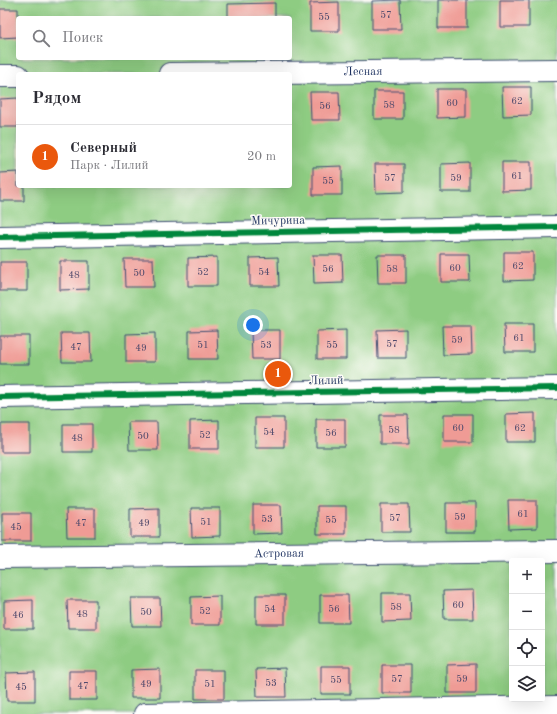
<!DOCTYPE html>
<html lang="ru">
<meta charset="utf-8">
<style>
:root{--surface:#fff;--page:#f7f7f7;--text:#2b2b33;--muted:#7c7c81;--line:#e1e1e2;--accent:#ea580c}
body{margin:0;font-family:"Old Standard TT",serif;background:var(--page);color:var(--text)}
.controls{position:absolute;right:12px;bottom:12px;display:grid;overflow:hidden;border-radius:4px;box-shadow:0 4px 16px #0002}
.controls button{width:36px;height:36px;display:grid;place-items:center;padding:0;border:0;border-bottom:1px solid var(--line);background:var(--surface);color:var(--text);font:20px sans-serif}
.you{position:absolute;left:253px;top:325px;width:14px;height:14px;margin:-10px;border:3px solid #fff;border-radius:50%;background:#1a73e8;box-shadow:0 0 0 6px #1a73e833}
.badge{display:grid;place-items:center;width:26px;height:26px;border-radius:50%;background:var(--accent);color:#fff;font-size:13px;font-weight:700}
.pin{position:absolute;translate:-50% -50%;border:2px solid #fff;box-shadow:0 1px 4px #0006}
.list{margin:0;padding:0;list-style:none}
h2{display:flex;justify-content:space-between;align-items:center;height:52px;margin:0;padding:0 16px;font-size:17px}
h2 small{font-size:13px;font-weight:400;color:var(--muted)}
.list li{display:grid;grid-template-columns:26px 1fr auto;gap:12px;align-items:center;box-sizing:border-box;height:64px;padding:0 16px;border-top:1px solid var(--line)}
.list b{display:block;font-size:15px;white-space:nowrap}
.list p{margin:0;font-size:13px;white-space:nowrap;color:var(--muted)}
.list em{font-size:13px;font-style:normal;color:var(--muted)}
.icon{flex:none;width:22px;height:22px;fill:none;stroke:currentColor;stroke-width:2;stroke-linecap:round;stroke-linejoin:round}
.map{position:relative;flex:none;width:557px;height:714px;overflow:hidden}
.search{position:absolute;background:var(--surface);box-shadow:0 4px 16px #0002;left:16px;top:16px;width:276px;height:44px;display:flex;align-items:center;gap:10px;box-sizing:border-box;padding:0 14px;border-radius:4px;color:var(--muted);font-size:15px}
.panel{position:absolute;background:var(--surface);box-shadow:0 4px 16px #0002;left:16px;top:72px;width:276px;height:116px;border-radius:4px}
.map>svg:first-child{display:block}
.green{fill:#8ecc82;stroke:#547e70;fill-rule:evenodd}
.building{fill:#ef9b95}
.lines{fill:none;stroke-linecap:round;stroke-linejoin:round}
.street-casing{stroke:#3c4c71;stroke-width:24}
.street{stroke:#fff;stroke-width:22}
.cycleway-casing{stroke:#fdfcf7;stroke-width:8}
.cycleway{stroke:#00873e;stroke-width:6}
.labels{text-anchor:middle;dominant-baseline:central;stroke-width:3;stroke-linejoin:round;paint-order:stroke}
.number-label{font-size:10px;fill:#504a6c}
.street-label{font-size:12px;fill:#1b2f5e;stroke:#fdfcf7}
</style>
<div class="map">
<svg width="557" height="714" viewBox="0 0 557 714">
<rect width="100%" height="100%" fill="#fdfcf7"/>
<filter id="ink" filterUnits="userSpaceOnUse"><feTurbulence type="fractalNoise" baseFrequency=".025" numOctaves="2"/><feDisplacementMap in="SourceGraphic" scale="8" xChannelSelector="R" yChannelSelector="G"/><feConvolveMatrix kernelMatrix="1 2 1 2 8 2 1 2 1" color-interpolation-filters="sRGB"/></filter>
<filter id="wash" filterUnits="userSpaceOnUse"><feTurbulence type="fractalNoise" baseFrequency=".012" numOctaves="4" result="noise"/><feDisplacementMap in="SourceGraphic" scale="16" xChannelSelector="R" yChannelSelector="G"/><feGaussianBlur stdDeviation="0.9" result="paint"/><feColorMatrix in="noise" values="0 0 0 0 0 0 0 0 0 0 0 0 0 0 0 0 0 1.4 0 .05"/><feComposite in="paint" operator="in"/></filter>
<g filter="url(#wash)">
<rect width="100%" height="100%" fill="#f6edda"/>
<!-- green -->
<path class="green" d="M0,0H557V714H0ZM18,18H290V58H18ZM18,74H290V186H18ZM512,561H542V699H512Z"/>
<g id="blocks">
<!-- building -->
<path class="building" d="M400,0L401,29H372V1Z
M438,0H467V28H438Z
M500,0H529V27H500Z
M339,2V31H310V3Z
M275,3V18H228V4Z
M0,9H18V37L0,38Z
M502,87H531V115L503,116Z
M437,89H466V117L437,118Z
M374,91H403V119H374Z
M310,92H339L340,120H311Z
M18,98V127H0V99Z
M502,162H531V190L502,191Z
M470,163V192H441V164Z
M375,164H404V192L376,193Z
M342,166V195H313V167Z
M18,172V186H24V201H0V173Z
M504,252H533V280L504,281Z
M441,254H469L470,282H441Z
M313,255H342L343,283L314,284Z
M377,255H406V283H378Z
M217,257V286H188V258Z
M278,257L279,286H250V258Z
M124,259H153L154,287H125Z
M60,261H89V289L60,290Z
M0,262H27V291H0Z
M504,324H533V352H505Z
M442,326H471L472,354L443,355Z
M406,329V358H378L377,330Z
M217,330L218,359H189V331Z
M251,330H280V359H252Z
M346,330V359H317V331Z
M61,333H90L91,362H62Z
M155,333V362H126V334Z
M0,336H29V364H0Z
M535,413V442H506V414Z
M444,414H473V442H444Z
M380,415H408L409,444H380Z
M255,418H284V447H255Z
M316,419H345V447H316Z
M219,420V449H190V421Z
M128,422H157L158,450H129Z
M1,424H30V452H1Z
M63,424H92V452H63Z
M508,500H537V528L509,529Z
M446,503H475V532H446Z
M381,504H409L410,532H381Z
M253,505H281L282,533L253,534Z
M317,506H346V534H317Z
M159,508V537H130V509Z
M191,508H220V536L192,537Z
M66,509H95V537H67Z
M2,513H31V541H2Z
M472,590L473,619H444L443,591Z
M382,593H410L411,621L382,622Z
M256,595H285V624H256Z
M320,595H348L349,623H320Z
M220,596V625H191V597Z
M131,598H160L161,626H132Z
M33,600V629H4V601Z
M67,600H96V628H68Z
M476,664V693H447V665Z
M382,665H411V693H382Z
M321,666H350V694H321Z
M285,668L286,697H257L256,669Z
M160,669V698H131V670Z
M195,670H224V699H195Z
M69,671H97V700H69Z
M35,672V701H7L6,673Z"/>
</g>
</g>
<g filter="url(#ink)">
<use href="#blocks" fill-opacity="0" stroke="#3c4c71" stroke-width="1"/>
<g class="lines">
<!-- street casing -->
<g class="street-casing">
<g id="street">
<path id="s1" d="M170,74L557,70"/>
<path d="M0,76H18"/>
<path d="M0,237L557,227"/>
<path d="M0,397L557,388"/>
<path id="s2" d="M0,557L557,551"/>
<path d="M145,714L557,707"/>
</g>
</g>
<!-- street -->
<use href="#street" class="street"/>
<!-- cycleway casing -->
<g class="cycleway-casing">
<path id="cycleway" d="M0,237L557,227
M0,397L557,388"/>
</g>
<!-- cycleway -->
<use href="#cycleway" class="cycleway"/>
</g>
</g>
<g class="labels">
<!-- number labels -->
<g class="number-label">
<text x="386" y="15">57</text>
<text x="324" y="17">55</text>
<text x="517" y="101">62</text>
<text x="452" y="103">60</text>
<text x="389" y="105">58</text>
<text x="325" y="106">56</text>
<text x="517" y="176">61</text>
<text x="390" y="178">57</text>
<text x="456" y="178">59</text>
<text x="328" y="181">55</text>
<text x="518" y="266">62</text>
<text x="455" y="268">60</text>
<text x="328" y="269">56</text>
<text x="392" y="269">58</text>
<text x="203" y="272">52</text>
<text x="264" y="272">54</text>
<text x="139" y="273">50</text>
<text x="74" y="275">48</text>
<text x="519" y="338">61</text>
<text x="457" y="340">59</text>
<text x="392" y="344">57</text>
<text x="203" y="345">51</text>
<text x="266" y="345">53</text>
<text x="332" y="345">55</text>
<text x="76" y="347">47</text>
<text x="141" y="348">49</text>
<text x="458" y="428">60</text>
<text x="520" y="428">62</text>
<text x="394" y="430">58</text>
<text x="269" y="432">54</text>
<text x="331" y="433">56</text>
<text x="205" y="435">52</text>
<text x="143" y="436">50</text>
<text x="77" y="438">48</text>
<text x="523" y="514">61</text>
<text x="460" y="517">59</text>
<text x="395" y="518">57</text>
<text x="267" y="519">53</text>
<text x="331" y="520">55</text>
<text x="206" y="522">51</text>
<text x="81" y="523">47</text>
<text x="144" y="523">49</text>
<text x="16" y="527">45</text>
<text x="458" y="605">60</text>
<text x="396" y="607">58</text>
<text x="270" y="609">54</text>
<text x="334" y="609">56</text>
<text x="205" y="611">52</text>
<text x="146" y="612">50</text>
<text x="82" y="614">48</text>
<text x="18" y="615">46</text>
<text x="397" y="679">57</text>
<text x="462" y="679">59</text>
<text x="336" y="680">55</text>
<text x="271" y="683">53</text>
<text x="146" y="684">49</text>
<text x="210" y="684">51</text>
<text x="83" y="686">47</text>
<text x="21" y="687">45</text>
</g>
<!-- street labels -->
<g class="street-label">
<text stroke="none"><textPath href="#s1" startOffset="193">Лесная</textPath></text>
<text transform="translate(278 221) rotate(-1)">Мичурина</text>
<text transform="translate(326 381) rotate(-1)">Лилий</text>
<text stroke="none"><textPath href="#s2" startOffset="279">Астровая</textPath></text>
</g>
</g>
</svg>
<div class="controls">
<button>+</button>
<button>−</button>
<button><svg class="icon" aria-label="locate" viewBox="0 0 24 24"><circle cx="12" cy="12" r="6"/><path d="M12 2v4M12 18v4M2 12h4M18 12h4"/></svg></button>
<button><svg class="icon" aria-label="layers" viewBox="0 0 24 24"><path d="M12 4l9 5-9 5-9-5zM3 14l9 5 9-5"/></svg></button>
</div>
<div class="you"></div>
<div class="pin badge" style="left:278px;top:374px">1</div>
<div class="search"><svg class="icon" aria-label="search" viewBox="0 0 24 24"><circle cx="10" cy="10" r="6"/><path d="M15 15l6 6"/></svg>Поиск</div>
<section class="panel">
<h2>Рядом<small></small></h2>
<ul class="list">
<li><span class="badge">1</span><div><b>Северный</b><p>Парк · Лилий</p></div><em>20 m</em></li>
</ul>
</section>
</div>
